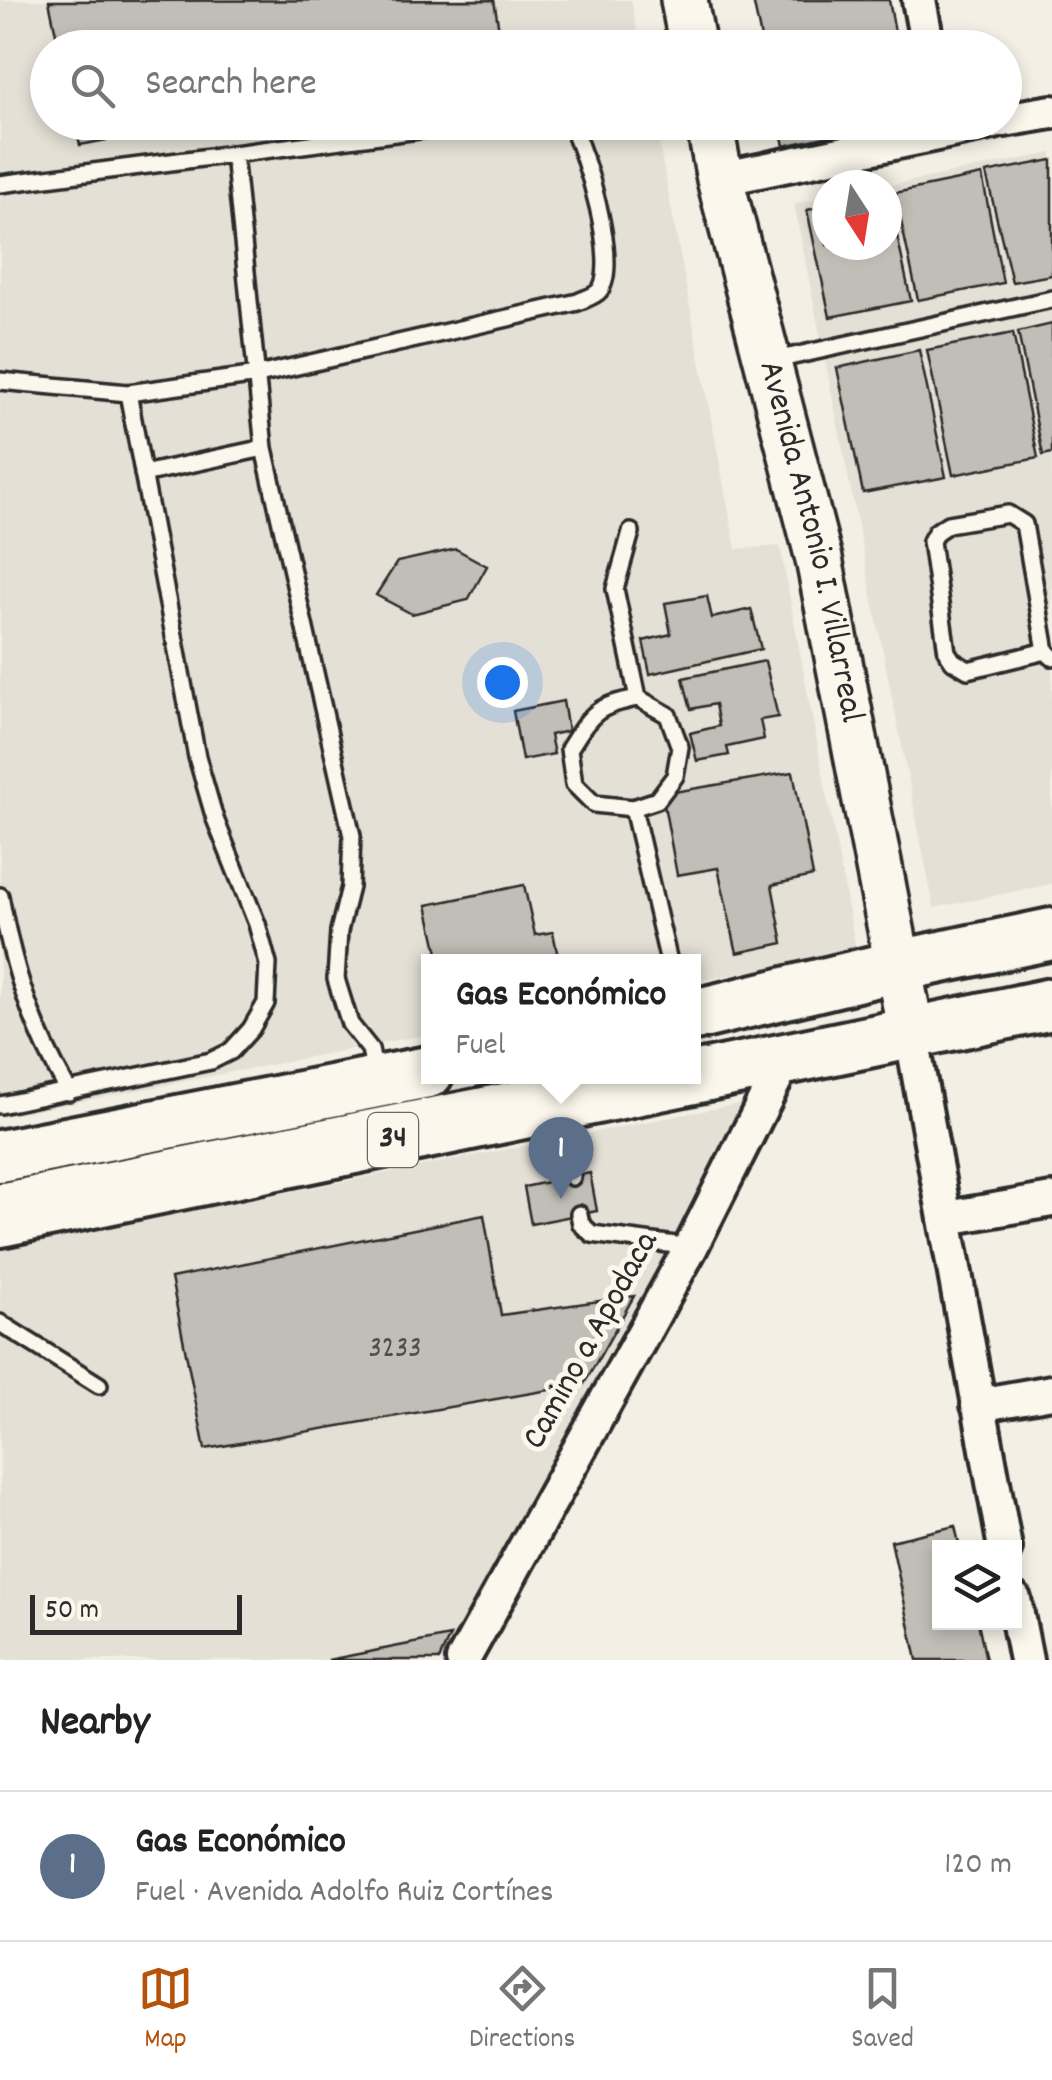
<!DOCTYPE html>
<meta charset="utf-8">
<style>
:root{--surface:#fff;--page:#f2f2f2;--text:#222;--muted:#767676;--line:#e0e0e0;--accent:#b45309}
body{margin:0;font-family:Dekko,sans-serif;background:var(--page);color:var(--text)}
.controls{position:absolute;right:30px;bottom:30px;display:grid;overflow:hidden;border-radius:0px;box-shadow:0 5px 15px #0003}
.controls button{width:90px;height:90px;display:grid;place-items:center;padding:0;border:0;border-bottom:2px solid var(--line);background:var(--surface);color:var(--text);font:50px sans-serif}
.compass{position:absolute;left:812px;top:170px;width:90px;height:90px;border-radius:50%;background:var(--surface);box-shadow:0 5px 15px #0003;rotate:168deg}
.scale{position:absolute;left:30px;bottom:25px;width:212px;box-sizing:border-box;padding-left:10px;border:5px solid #2b2b2b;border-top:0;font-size:28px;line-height:35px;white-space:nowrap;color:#2b2b2b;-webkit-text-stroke:8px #fbf7ec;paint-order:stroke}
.you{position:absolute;left:502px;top:682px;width:35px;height:35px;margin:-25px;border:8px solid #fff;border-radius:50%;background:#1a73e8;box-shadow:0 0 0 15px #1a73e833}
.badge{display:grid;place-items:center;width:65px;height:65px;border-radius:50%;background:var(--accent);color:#fff;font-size:32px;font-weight:700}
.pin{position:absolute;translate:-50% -82px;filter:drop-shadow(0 2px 5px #0008)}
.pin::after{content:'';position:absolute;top:52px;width:35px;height:30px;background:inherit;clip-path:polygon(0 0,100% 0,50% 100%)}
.popup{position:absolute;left:421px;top:954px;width:280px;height:130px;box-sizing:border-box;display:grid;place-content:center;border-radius:0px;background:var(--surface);filter:drop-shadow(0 2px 8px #0005);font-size:32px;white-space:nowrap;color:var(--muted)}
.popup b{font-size:38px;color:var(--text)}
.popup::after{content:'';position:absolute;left:50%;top:100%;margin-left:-20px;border:20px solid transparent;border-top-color:var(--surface)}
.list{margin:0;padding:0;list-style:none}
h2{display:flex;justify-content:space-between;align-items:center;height:130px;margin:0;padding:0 40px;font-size:42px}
h2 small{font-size:32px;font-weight:400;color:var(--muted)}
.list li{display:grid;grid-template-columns:65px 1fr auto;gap:30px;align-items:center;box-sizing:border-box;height:150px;padding:0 40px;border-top:2px solid var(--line)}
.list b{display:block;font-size:38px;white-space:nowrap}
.list p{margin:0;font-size:32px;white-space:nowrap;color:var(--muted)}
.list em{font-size:32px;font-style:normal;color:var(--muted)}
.icon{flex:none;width:55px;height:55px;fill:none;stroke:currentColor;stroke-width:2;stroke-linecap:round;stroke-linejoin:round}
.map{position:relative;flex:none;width:1052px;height:1660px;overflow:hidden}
.search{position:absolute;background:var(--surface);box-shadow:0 5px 15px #0003;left:30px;right:30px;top:30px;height:110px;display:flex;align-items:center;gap:25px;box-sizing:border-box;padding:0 35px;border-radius:55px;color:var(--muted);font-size:38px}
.sheet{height:280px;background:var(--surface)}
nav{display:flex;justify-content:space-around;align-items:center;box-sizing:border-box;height:140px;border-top:2px solid var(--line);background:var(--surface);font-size:28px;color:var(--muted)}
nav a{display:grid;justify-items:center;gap:5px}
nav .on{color:var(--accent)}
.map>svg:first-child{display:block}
.built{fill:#e4e0d6}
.building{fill:#c0beb6;stroke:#2b2b2b;stroke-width:2.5}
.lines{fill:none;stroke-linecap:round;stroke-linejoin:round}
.lane-casing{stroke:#2b2b2b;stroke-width:22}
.street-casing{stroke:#2b2b2b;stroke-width:40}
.secondary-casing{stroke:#2b2b2b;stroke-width:52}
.primary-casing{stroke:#2b2b2b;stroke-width:58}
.lane{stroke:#fbf7ec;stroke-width:15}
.street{stroke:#fbf7ec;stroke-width:32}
.secondary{stroke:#fbf7ec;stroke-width:45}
.primary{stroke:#fbf7ec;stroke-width:50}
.labels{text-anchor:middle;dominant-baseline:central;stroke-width:10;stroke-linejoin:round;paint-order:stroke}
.number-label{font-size:30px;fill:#50504e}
.shield{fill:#fbf7ec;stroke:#696865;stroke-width:2.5}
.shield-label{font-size:32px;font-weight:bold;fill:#2b2b2b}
.street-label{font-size:35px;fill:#2b2b2b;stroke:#fbf7ec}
</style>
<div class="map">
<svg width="1052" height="1660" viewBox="0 0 1052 1660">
<rect width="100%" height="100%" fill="#f3efe4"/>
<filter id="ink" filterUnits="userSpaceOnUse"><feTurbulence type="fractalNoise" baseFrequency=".01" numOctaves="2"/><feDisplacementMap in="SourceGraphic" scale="20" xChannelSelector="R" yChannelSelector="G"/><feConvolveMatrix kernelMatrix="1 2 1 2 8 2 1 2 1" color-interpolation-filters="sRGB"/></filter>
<g filter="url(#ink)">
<!-- built -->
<path class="built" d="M0,0H631L640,47L48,48V122L655,123L736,549L780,546L856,950L694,982V962H428V1034L0,1117Z
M1052,153V884L934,908L794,204L827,197V245H887V186Z
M748,1102L449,1660H0V1249Z"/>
<!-- building -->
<path class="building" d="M494,0L502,48H59L49,1Z
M753,0H889L898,48H763Z
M75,122H201L80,145Z
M779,122H893L784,146Z
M1052,160V275L1012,282L986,173Z
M982,175L1003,283L918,300L895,193Z
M888,193L911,301L830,317L807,210L827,206V245H887Z
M1052,324V453L1043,455L1018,332Z
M1013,333L1038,458L953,475L927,350Z
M919,350L946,477L863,493L837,368Z
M456,549L487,566L468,600L412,614L376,595L397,562Z
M707,596L712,618L751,609L761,649L650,674L643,641L671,634L665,603Z
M765,661L778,717L760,720L764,739L727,747L729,755L697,761L690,733L719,726L715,704L691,709L683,678Z
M563,701L568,731L550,735L554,754L522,760L513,711Z
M793,772L813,876L772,885L783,943L737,953L718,868L677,875L662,794Z
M524,885L535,935L553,932L559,962H440L427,905Z
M590,1173L597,1211L531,1224L524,1187Z
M484,1215L501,1315L634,1296L584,1384L205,1449L171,1278Z
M955,1526L960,1548H940V1622H978L986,1660H917L891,1541Z
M450,1636L439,1660H328Z"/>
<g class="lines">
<!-- lane casing -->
<g class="lane-casing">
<path id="lane" d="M234,154L264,448L352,836L350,887L339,931L336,979L350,1024L370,1049L375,1074
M0,184L481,122
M771,361L1052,299
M0,381L128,393L258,375L578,302C584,299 595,296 599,291C621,267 585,148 569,122
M143,474L264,448
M631,532L615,589L638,698L668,715L680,747L675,776L657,800L633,808L669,962
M1046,651L968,670L953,661L947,652L931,541L936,532L948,524L1008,514L1024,524L1046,651L1052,657
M633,808L594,804L574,784L569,749C592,713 595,706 638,698
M0,896C14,971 31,1025 69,1092
M0,1105L211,1061L231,1051L251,1029L266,1003L268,964L257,924L215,819L197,757L128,393
M558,1112L572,1177
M0,1191L546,1083
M579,1214L581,1224L592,1234L691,1247
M0,1323L99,1385"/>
</g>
<!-- street casing -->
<g class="street-casing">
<path id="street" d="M919,0L928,48
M1004,120L1052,112
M720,179L994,122
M911,1032L1005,1548
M947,1218L1052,1200
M978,1405L1052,1392
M1014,1599L1026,1660
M463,1660L691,1247L786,1058"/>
</g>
<!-- secondary casing -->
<g class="secondary-casing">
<g id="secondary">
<path d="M684,0L693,48"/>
<path id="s1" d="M709,122L720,179L819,559L911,1032"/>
</g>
</g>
<!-- primary casing -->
<g class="primary-casing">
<path id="primary" d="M694,1015L898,966L1052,934
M0,1156L428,1072
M0,1221L1052,1004"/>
</g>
<!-- lane -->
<use href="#lane" class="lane"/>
<!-- street -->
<use href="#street" class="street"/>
<!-- secondary -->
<use href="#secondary" class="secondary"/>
<!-- primary -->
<use href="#primary" class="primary"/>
</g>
</g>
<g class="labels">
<!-- number labels -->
<g class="number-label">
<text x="395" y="1350">3233</text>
</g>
<!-- shield labels -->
<rect class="shield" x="368" y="1113" width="50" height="54" rx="8"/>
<g class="shield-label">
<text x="393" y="1140">34</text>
</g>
<!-- street labels -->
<g class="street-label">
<text stroke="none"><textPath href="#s1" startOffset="432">Avenida Antonio I. Villarreal</textPath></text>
<text transform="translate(592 1341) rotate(-61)">Camino a Apodaca</text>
</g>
</g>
</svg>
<div class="controls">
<button><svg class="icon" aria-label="layers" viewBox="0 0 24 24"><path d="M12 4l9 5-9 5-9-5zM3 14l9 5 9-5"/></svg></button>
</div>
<svg class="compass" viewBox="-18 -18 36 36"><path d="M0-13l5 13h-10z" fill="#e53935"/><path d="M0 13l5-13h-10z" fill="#767676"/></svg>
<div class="scale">50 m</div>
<div class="you"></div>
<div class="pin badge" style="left:561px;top:1199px;background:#5c6f8a">1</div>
<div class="popup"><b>Gas Económico</b>Fuel</div>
<div class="search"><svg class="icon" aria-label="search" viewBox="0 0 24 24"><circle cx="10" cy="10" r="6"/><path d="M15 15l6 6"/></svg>Search here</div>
</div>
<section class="sheet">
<h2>Nearby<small></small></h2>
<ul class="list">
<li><span class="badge" style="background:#5c6f8a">1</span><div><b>Gas Económico</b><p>Fuel · Avenida Adolfo Ruiz Cortínes</p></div><em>120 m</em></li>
</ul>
</section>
<nav>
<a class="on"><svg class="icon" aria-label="map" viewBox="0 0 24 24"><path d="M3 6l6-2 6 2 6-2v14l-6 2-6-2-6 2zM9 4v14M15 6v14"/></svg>Map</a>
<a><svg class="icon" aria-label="directions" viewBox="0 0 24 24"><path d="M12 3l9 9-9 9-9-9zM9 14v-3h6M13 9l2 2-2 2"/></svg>Directions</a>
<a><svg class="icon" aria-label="saved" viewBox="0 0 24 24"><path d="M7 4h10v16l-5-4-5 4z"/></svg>Saved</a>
</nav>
